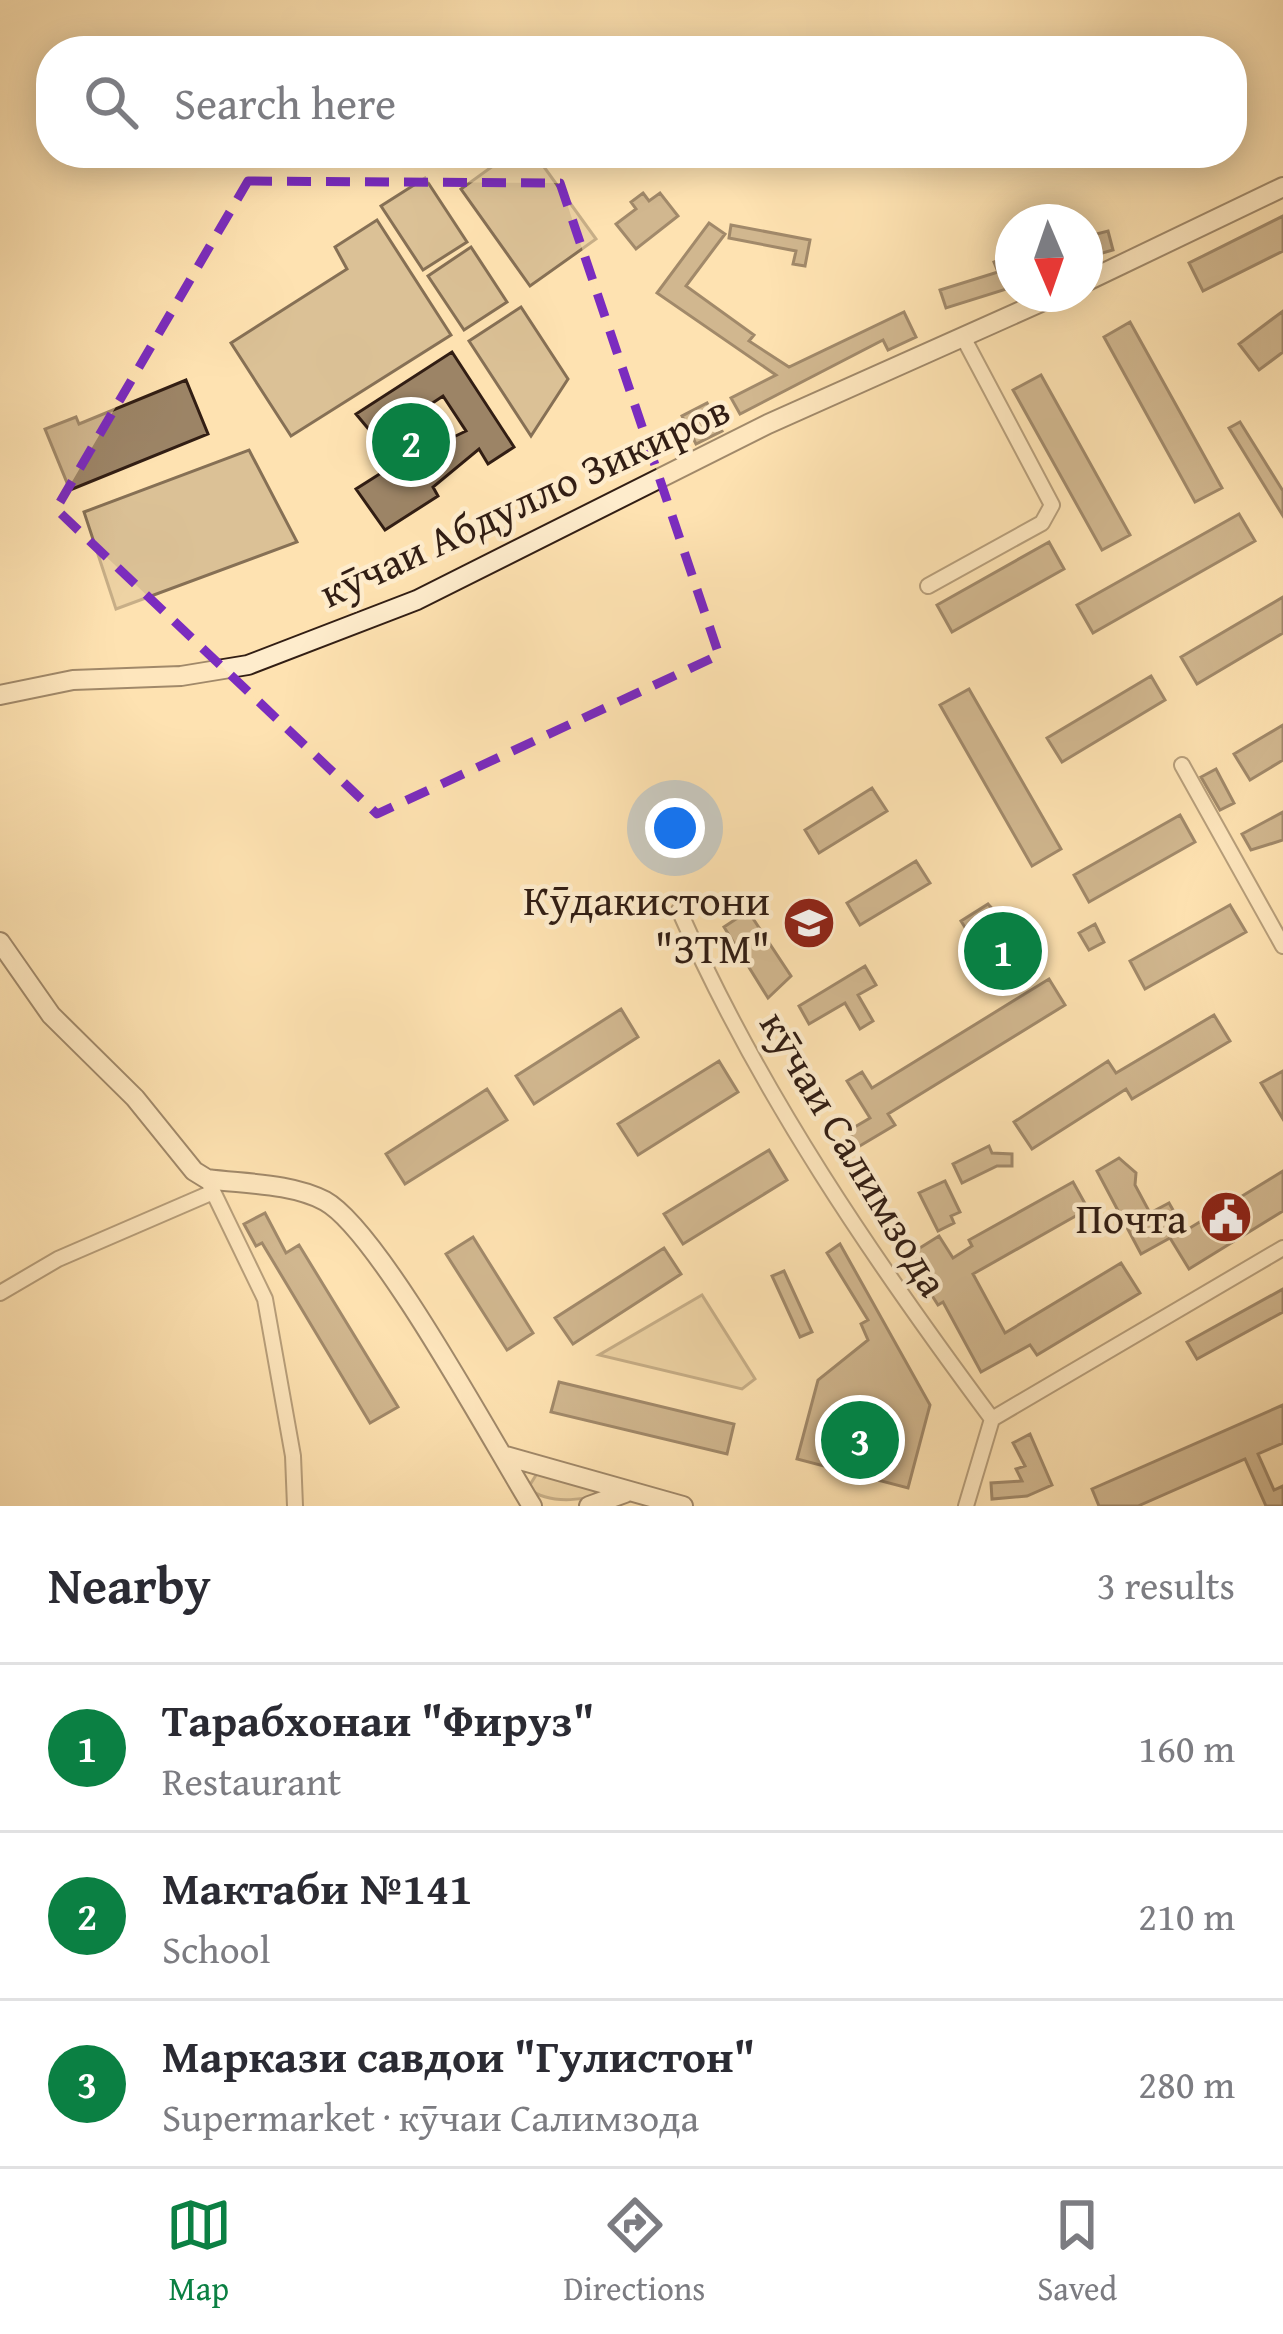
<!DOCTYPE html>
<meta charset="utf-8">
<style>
:root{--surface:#fff;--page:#f7f7f7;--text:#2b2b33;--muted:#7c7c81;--line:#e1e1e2;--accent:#0b8043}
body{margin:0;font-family:"Gentium Book Plus",serif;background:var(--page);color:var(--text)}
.compass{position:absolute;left:995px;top:204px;width:108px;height:108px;border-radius:50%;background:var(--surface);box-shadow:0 6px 30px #0003;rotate:178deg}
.you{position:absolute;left:675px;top:828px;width:42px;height:42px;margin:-30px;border:9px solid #fff;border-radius:50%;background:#1a73e8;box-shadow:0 0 0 18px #1a73e833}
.badge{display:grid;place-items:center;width:78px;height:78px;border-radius:50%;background:var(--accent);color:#fff;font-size:39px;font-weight:700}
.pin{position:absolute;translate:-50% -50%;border:6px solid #fff;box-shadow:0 3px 12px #0006}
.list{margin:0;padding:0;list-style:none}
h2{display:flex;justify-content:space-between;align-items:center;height:156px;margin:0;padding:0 48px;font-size:51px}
h2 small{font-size:39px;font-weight:400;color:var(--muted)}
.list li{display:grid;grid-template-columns:78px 1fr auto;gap:36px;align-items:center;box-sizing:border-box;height:168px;padding:0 48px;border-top:3px solid var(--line)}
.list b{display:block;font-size:45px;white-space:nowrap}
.list p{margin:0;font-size:39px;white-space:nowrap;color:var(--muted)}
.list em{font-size:39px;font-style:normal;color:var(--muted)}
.icon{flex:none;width:66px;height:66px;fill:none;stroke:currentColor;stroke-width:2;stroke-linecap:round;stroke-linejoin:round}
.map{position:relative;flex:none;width:1283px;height:1506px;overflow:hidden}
.search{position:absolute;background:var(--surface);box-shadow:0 6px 30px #0003;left:36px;right:36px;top:36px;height:132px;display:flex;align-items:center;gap:30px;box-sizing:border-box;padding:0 42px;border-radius:48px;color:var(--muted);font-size:45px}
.sheet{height:660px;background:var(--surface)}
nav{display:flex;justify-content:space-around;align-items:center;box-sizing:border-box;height:168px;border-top:3px solid var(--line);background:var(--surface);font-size:33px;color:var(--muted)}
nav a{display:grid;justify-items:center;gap:6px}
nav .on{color:var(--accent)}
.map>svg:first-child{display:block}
.green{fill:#dbc196;stroke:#867055;stroke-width:3}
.building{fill:#9c8466;stroke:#321e14;stroke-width:3;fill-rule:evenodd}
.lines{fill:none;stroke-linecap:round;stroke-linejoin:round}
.street-casing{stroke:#654f3b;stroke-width:18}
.secondary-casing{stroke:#321e14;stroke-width:22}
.street{stroke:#feeccc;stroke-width:14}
.secondary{stroke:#feeccc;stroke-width:18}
.marked{fill:none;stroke:#7b2cbf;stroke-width:9;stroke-dasharray:24 15;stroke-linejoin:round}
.labels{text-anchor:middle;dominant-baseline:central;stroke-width:9;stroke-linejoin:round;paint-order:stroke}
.street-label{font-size:42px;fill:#321e14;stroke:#feeccc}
.poi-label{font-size:42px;fill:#321e14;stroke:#feeccc;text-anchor:end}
</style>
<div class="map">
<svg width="1283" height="1506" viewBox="0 0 1283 1506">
<rect width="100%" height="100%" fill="#fee2b1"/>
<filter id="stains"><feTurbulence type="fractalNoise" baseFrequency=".00167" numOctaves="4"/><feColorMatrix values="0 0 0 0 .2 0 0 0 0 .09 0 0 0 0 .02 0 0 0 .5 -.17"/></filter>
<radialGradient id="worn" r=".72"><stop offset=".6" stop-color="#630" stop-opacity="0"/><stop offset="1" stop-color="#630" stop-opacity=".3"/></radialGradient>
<!-- green -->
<path class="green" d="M511,153H534L596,239L530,286L461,189Z
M425,178L467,242L423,270L381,206Z
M377,220L451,335L291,436L231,343L347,269L335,247Z
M471,247L507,302L464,330L428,276Z
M521,307L568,379L531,436L469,341Z
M249,450L297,542L116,609L84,512Z
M702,1295L755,1379L742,1389L599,1355Z
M538,1472L618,1488C589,1501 550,1506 528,1488Z"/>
<!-- building -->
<path class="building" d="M643,193L649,201L660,193L678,216L636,249L616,224L636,209L631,202Z
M1283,216V251L1203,291L1189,263Z
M709,223L725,234L686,286L754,335L749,341L789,367L904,312L916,337L888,350L883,340L740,414L731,398L776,375L657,293Z
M731,225L810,240L805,266L793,264L796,251L729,238Z
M1108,231L1113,250L1085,258V237Z
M1013,254V287L946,308L940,290L998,272L994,262Z
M1283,311V352L1259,370L1239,344Z
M1130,322L1222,488L1195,502L1104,337Z
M452,352L514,447L488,464L479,449L433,487L438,496L385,530L356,489L397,463L356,414ZM443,396L466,431L420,453L401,424Z
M1041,375L1130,535L1102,550L1013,390Z
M186,380L208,434L70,490L45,429L76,417L79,424Z
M707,403L722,431L696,444L682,416Z
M1240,422L1283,491V516L1229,428Z
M1239,514L1255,541L1093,633L1077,605Z
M1049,542L1064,569L952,632L937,605Z
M1283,597V633L1197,684L1181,657Z
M1151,676L1165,700L1062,762L1047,738Z
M969,689L1061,849L1032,866L940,705Z
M1283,725V760L1250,780L1234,754Z
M1216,769L1234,803L1220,810L1201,777Z
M872,788L887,811L819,853L805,830Z
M1283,812V840L1251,850L1242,834Z
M1180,815L1195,842L1089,902L1074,875Z
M916,861L930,883L860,925L847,903Z
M988,904L1007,925L1019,953L985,973L979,967L983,956L961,921Z
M1230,905L1246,932L1145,989L1130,961Z
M748,911L791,976L768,998L724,927Z
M1095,924L1104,942L1089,950L1079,933Z
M865,966L876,985L858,995L873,1021L860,1029L845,1003L809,1024L799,1006Z
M1049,979L1065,1005L888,1114L895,1125L858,1147L848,1131L870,1118L847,1081L862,1072L872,1088Z
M621,1009L638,1037L534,1104L516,1076Z
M1214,1015L1230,1041L1132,1099L1126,1089L1032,1149L1014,1122L1108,1061L1116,1073Z
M719,1061L738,1092L638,1155L618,1124Z
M1283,1071V1119L1261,1083Z
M487,1089L507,1120L405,1184L386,1154Z
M989,1146L992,1153L1012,1154V1166H997L962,1183L953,1164Z
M769,1150L787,1180L683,1244L664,1214Z
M1119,1158L1136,1173L1135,1185L1150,1213L1169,1203L1185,1231L1283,1171V1211L1189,1269L1170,1238L1141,1254L1097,1171Z
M945,1181L960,1212L951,1216L954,1223L938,1231L919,1193Z
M1073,1182L1088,1209L973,1274L1005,1333L1121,1263L1140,1293L1037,1355L1030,1345L981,1372L943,1302L938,1305L907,1256L939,1236L953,1258L972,1246L969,1240Z
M265,1213L286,1253L299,1245L398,1407L370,1423L262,1243L256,1246L244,1224Z
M473,1237L533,1333L507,1350L446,1254Z
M840,1244L930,1405L908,1488L797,1459L818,1380L868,1340L861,1324L868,1320L827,1253Z
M664,1248L681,1274L573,1344L555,1318Z
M784,1271L812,1332L800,1337L772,1276Z
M1283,1289V1312L1197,1359L1187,1342Z
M559,1382L734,1424L727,1454L551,1412Z
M1283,1405V1443L1258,1454L1274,1490L1283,1486V1506H1266L1245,1459L1138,1506H1099L1092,1489Z
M1030,1434L1052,1485L1027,1496L992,1499L991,1483L1022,1481L1016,1469L1025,1466L1013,1443Z"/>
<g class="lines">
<!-- street casing -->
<g class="street-casing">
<path id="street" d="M928,586L1042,523L1052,505L963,337
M1182,765L1283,946
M679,910C760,1094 873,1259 992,1419
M207,1179L265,1299L293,1456L295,1506
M0,1293L58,1259L213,1192
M966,1506L992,1419L1283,1248"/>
</g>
<!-- secondary casing -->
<g class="secondary-casing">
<path id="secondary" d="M1085,282L1283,187
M0,695L73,680L181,676L248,665L417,600L768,424L1059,294
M0,942L51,1015L135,1098L194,1171L207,1179C244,1184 291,1183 325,1201C379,1231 493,1443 532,1506
M502,1455L683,1506
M589,1506L625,1493"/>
</g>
<!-- street -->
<use href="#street" class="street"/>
<!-- secondary -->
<use href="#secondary" class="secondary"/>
</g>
<!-- marked area -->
<path d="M0 0H1283V1506H0ZM248,181L560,183L719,655L377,814L56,509Z" fill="#fee2b1" fill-opacity=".55" fill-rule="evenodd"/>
<path class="marked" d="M248,181L560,183L719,655L377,814L56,509Z"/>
<!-- icons -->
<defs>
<g id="school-disc" transform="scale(2.7)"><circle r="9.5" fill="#8f2418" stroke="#feeccc"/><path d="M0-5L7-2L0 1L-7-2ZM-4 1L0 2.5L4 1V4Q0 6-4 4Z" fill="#fff"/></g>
<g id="civic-disc" transform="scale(2.7)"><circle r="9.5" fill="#8f2418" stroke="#feeccc"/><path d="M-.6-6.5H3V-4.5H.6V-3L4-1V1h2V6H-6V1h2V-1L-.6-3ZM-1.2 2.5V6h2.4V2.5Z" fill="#fff"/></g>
</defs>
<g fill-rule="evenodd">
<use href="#school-disc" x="809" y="923"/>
<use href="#civic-disc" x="1226" y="1217"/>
</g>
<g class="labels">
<!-- street labels -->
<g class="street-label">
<text transform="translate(524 500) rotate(-25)">кӯчаи Абдулло Зикиров</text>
<text transform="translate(855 1153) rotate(59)">кӯчаи Салимзода</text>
</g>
<!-- poi labels -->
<g class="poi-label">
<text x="770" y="899">Кӯдакистони<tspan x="770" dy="48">"ЗТМ"</tspan></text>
<text x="1187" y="1217">Почта</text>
</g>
</g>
<rect width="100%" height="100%" filter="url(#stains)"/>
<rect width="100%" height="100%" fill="url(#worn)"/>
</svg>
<svg class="compass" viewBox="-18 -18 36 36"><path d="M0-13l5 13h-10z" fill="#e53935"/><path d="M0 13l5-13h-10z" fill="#7c7c81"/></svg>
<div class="you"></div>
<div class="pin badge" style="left:1003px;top:951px">1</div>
<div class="pin badge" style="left:411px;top:442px">2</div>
<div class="pin badge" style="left:860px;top:1440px">3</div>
<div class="search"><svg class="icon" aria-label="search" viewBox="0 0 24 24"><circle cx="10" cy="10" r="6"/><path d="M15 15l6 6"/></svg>Search here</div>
</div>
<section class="sheet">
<h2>Nearby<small>3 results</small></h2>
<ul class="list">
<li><span class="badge">1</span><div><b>Тарабхонаи &quot;Фируз&quot;</b><p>Restaurant</p></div><em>160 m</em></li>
<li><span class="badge">2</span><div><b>Мактаби №141</b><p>School</p></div><em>210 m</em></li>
<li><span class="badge">3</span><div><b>Маркази савдои &quot;Гулистон&quot;</b><p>Supermarket · кӯчаи Салимзода</p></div><em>280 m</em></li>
</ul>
</section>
<nav>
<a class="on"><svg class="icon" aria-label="map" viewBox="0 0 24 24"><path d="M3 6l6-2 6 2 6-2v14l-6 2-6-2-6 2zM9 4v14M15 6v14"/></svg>Map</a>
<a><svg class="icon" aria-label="directions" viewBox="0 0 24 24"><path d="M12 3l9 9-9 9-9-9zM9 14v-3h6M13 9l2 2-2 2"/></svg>Directions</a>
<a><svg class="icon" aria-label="saved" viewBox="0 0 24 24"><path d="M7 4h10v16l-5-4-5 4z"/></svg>Saved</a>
</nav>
